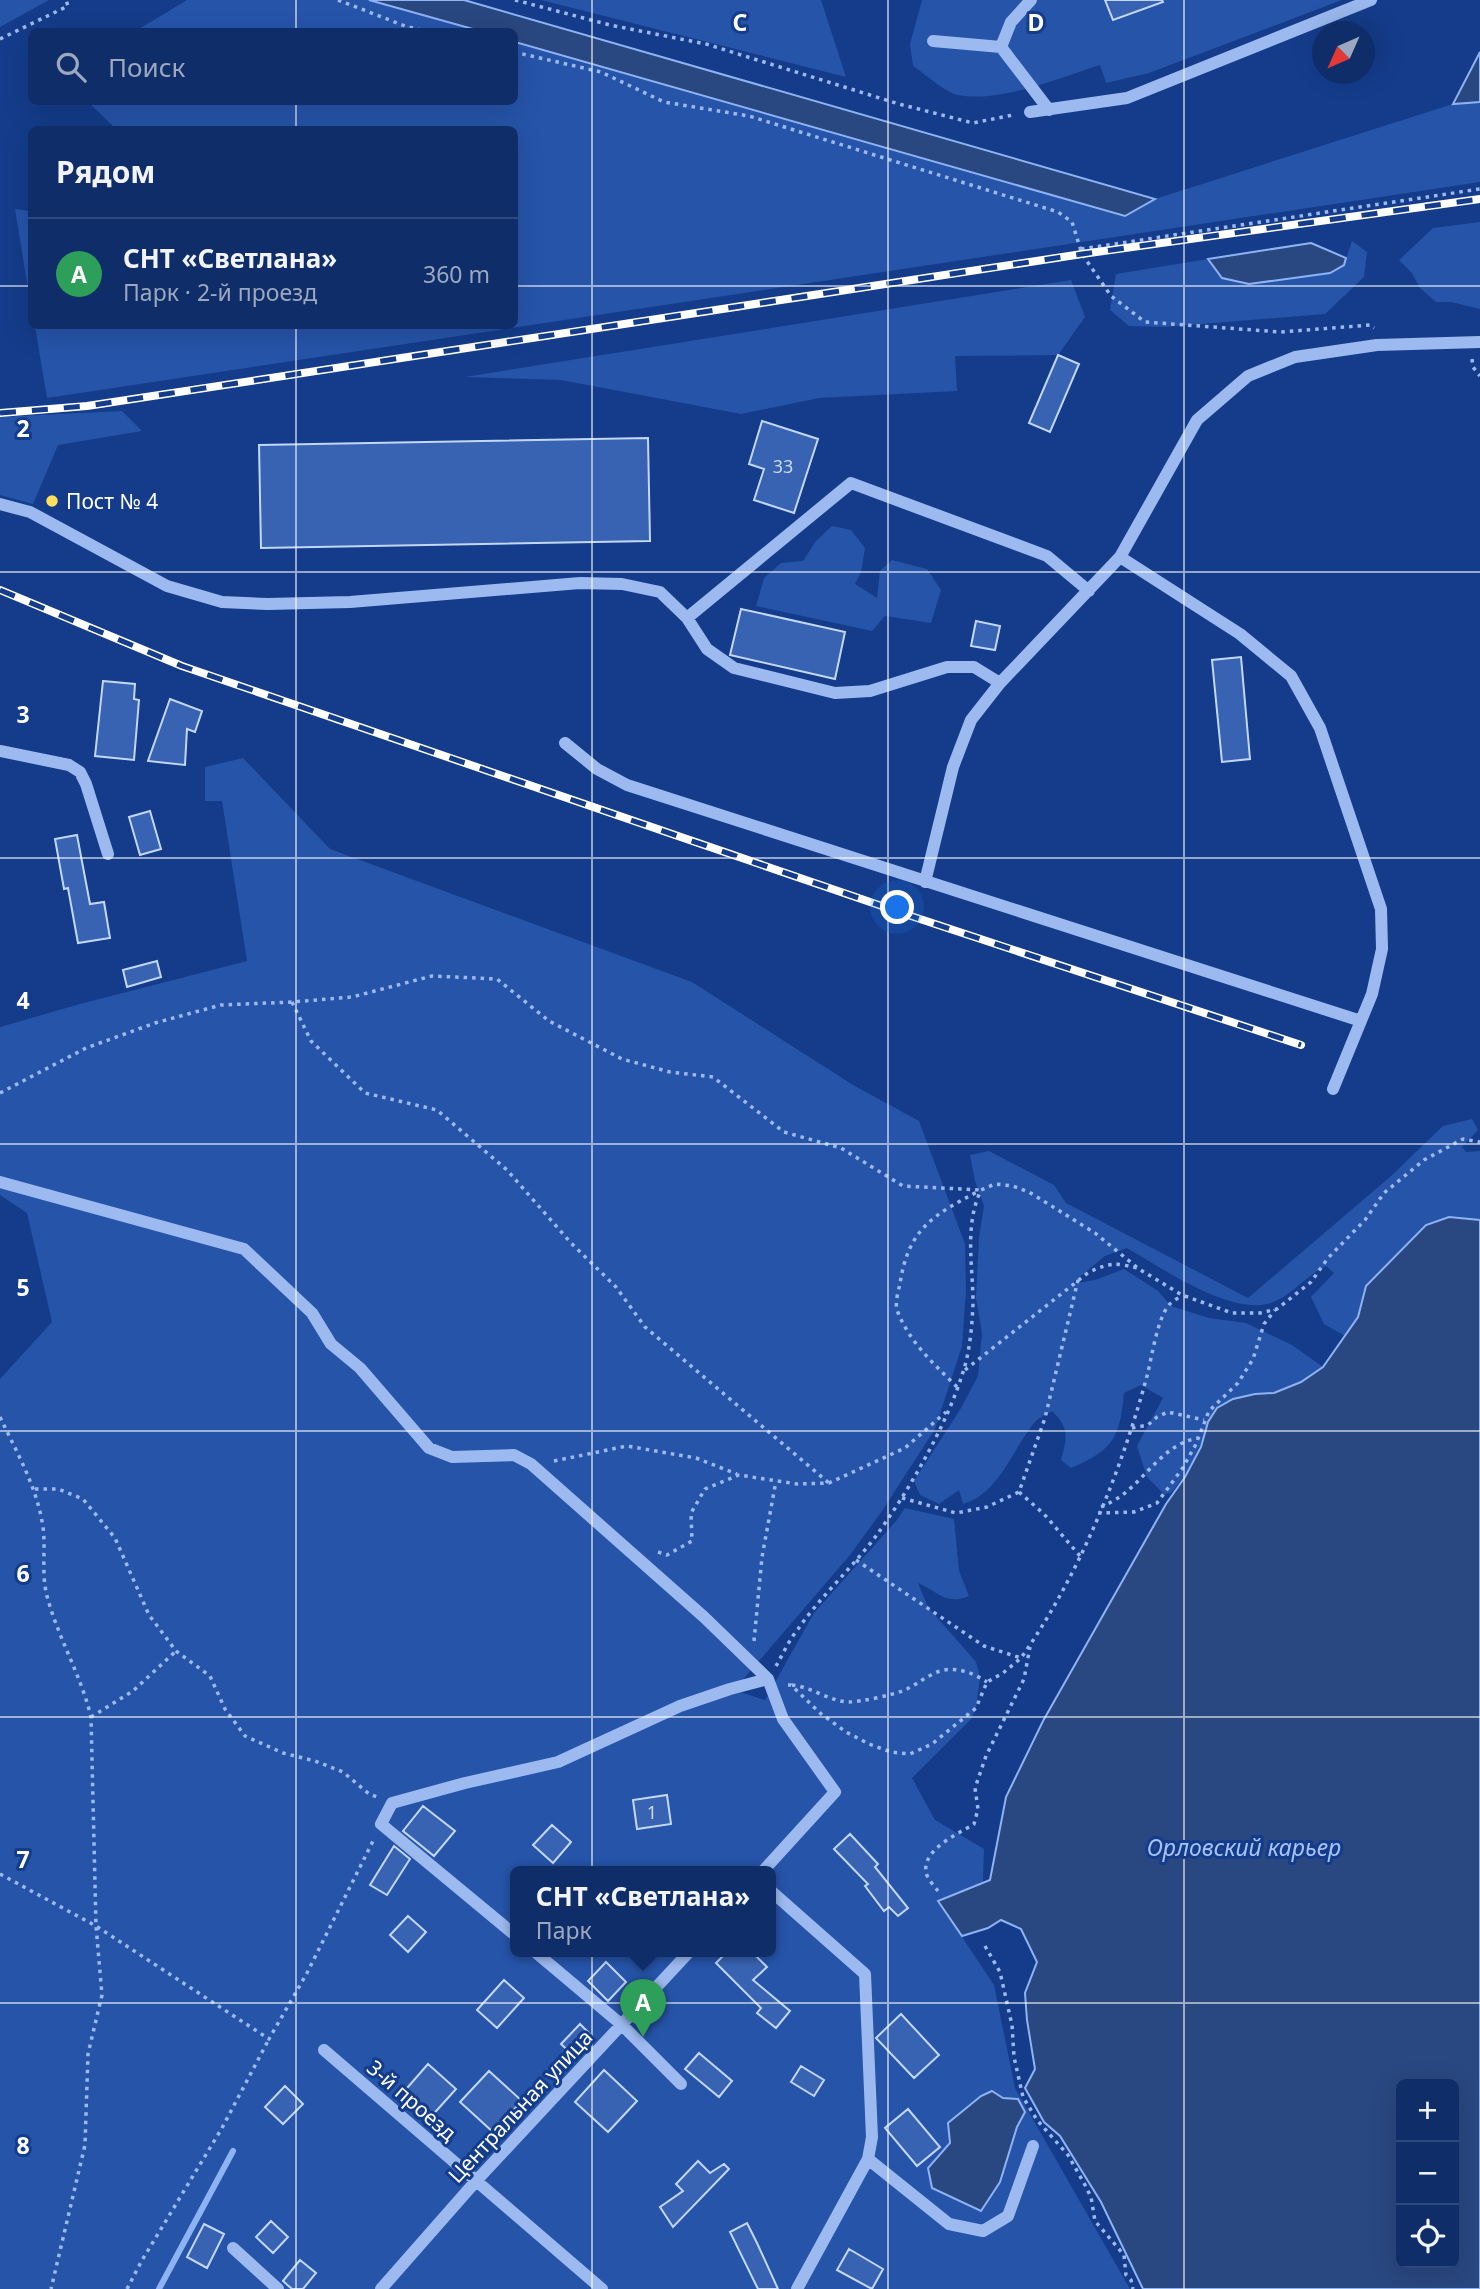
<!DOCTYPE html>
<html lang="ru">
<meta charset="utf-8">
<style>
:root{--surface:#0f2d68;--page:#1d3971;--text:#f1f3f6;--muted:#9ba8c0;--line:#2f497c;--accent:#8c9099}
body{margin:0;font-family:"Noto Sans",sans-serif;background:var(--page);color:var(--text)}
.controls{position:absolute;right:21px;bottom:21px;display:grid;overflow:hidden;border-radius:10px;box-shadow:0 7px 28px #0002}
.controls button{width:63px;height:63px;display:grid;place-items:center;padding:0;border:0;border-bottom:2px solid var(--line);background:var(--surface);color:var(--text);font:35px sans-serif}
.compass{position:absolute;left:1312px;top:21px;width:63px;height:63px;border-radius:50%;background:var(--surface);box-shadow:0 7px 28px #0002;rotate:225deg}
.you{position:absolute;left:898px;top:908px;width:24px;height:24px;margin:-18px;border:5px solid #fff;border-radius:50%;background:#1a73e8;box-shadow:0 0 0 10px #1a73e833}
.badge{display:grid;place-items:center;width:46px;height:46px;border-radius:50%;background:var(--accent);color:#fff;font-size:23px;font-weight:700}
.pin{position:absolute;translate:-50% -58px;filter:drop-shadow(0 2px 4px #0008)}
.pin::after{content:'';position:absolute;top:37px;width:24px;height:21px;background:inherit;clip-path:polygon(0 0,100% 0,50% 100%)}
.popup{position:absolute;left:510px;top:1866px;width:266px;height:91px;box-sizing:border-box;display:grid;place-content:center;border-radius:10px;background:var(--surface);filter:drop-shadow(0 2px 5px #0005);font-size:23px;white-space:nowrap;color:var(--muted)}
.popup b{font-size:26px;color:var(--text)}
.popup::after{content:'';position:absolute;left:50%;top:100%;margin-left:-14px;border:14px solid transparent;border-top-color:var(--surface)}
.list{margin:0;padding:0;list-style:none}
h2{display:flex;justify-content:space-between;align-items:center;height:91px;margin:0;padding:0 28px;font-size:30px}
h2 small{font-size:23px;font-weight:400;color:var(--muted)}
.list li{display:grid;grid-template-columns:46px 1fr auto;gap:21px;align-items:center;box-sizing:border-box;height:112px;padding:0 28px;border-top:2px solid var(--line)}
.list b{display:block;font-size:26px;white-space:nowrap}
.list p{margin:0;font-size:23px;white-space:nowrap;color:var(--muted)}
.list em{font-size:23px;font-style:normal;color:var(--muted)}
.icon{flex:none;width:38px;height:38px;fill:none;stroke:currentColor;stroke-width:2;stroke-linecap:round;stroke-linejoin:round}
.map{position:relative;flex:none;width:1480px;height:2289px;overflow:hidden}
.search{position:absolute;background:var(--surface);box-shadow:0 7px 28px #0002;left:28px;top:28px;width:490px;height:77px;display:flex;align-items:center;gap:18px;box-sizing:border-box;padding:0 24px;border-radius:10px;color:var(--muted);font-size:26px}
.panel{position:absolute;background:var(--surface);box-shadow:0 7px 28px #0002;left:28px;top:126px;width:490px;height:203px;border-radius:10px}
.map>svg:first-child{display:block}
.green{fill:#2654a9;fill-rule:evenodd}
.water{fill:#294781;stroke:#8eb3f3;stroke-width:2;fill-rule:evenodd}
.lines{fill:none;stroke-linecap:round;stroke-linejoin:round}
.stream{stroke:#8eb3f3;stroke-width:6}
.building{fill:#3863b2;stroke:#c2d7fb;stroke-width:2}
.path{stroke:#9cbaf0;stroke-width:3.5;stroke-dasharray:3.5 5;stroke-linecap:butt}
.minor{stroke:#9cbaf0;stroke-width:12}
.rail-casing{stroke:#fff;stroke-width:8}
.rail{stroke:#143c8a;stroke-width:5;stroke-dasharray:16;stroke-linecap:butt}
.grid{fill:none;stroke:#fff;stroke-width:2;stroke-opacity:0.55}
.poi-dot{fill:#ffdf5b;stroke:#143c8a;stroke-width:2.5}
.labels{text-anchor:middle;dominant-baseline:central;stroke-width:6;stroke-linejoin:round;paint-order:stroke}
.number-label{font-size:18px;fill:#cdd8ec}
.poi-label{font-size:21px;fill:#fff;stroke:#143c8a;text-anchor:start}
.street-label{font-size:21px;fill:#fff;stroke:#143c8a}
.water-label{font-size:23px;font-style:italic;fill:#a8c4f7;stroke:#143c8a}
.grid-label{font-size:23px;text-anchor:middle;font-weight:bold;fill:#fff;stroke:#143c8a;stroke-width:6;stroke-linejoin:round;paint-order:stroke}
</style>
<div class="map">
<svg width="1480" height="2289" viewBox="0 0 1480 2289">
<rect width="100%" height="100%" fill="#143c8a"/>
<!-- green -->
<path class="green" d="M0,0H49L0,27Z
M187,0H369L480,31L134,32Z
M541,0H821L846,77Z
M922,0H1342L1149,73L1106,83L1100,65C1059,78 1001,103 958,95C946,93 924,73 913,66L910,44Z
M515,42L1125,216L1155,199L1453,104L1480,102V182L47,398L35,326H514V130L116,129L90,104L91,102H514Z
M15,209L31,211V307Z
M1480,222V309L1451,302H1436L1420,288L1412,273L1399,260L1433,228Z
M1352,241L1367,252L1364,277L1325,314L1164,327L1129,326L1110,310L1116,274L1208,259L1222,278L1344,265Z
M1071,280L1085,317L1058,355L955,356L957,391L819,398L741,414L561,380L465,377Z
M122,411L142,431L58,445L33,504L0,495V417Z
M832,526L851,530L865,548L861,572L855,584L877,598L880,571L892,560L927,569L941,590L931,623L885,616L872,631L756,606L764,578L781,563L803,561L816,541Z
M243,758L330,849L692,982L853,1085L919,1121L965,1244L966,1291L962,1346L935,1429L882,1511L850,1555L734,1690L765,1700L814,1613L897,1520L905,1508L954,1519L959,1571L969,1596C945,1606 938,1591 918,1583L928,1607L976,1662L980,1677L976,1708L971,1719L912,1778L935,1820L984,1849L983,1882L938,1901L994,1985L1015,2088L1130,2289H0V1379L52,1322L27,1213L0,1195V1027L80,1004L247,961L222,801H205V767ZM515,1871H771V1951H515Z
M1472,1119L1478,1130L1462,1147L1466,1152L1480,1151V1220L1449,1217L1426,1225L1366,1286L1358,1317L1345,1336L1324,1324L1311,1297L1334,1273L1326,1266C1306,1275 1288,1300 1267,1304C1226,1313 1162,1268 1127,1248L1105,1256L1071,1284L1095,1280L1124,1269L1158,1291L1171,1306L1209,1318L1246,1323L1292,1345L1323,1367L1301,1382L1274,1393L1255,1394L1208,1422C1201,1450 1189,1472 1171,1493L1164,1494L1147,1477L1137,1446L1163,1398L1141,1385L1124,1393C1120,1438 1113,1450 1071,1468L1061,1460C1067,1437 1070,1429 1052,1411C1046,1415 1038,1418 1034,1423C1012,1450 999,1494 963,1504L959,1490L939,1504L920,1495L914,1481L961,1408L978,1376L982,1333L976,1298L979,1237L984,1206L975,1181L970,1155L989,1151L1054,1185L1066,1203L1248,1298L1390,1177L1443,1126Z"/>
<!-- water -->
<path class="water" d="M369,0H464L1155,199L1125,216L515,42L514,32L480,31Z
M1480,52V102L1453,104Z
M1311,243L1346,258L1344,265L1330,273L1249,284L1222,278L1208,259Z
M1449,1217L1480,1220V2289H1143L1101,2202L1060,2136L1044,2122L1025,2088L1035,2069L1027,2020L1025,1993L1037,1962L1021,1929L1001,1920L988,1928L962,1936L938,1901L990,1880L1006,1797L1043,1721L1166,1504L1185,1477L1201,1447L1208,1422L1217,1408L1233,1399L1255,1394L1274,1393L1301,1382L1323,1367L1358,1317L1366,1286L1426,1225ZM1454,2084V2263H1401V2084Z
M992,2091L1003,2098L1018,2099L1025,2112L1017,2127L1000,2182L981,2211L932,2188L928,2168L950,2143L948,2123L981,2096Z"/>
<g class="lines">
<!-- stream -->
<path class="stream" d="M159,2289L233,2151"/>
</g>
<!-- building -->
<path class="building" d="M1105,0H1162L1163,2L1113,20Z
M1058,355L1079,364L1050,432L1029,423Z
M762,421L818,439L794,513L754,500L764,469L749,464Z
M648,438L650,541L261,548L259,445Z
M741,609L845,632L835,679L730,655Z
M976,621L1000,626L995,650L971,646Z
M1241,657L1250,759L1222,762L1212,660Z
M103,681L135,684L134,699L139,700L134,760L95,756Z
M170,699L202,711L195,732L187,729L185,765L148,761Z
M150,811L161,849L140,855L129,817Z
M77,835L90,904L104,902L110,938L78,943L68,888L64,889L55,839Z
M157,961L161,977L127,987L123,970Z
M667,1795L671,1824L637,1829L633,1800Z
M423,1806L455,1831L434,1856L403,1831Z
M552,1825L571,1842L553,1863L533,1845Z
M850,1834L878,1864L875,1867L908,1908L898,1916L889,1907L884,1911L865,1886L868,1884L834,1849Z
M394,1846L410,1859L387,1895L370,1885Z
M408,1916L426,1932L408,1952L390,1935Z
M728,1951H751L767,1967L753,1980L790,2011L776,2028L757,2013L761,2008L716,1963Z
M606,1962L626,1982L608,2001L588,1981Z
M504,1980L524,1998L497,2028L477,2010Z
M901,2014L939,2055L914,2078L876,2038Z
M580,2024L593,2037L575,2057L561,2044Z
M699,2053L732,2081L719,2097L685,2069Z
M428,2064L456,2089L429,2119L401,2095Z
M801,2066L824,2080L814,2096L791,2082Z
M604,2070L637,2101L608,2132L575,2102Z
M489,2071L522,2101L493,2132L460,2102Z
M285,2086L303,2104L283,2124L265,2107Z
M908,2109L940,2147L917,2166L885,2128Z
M698,2161L710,2173L724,2164L729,2169L673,2227L660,2207L683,2191L676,2184Z
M271,2221L288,2237L273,2253L256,2237Z
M747,2223L757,2243L778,2289H758L730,2232Z
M204,2224L224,2234L207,2268L187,2257Z
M849,2249L883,2269L872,2289L837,2270Z
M300,2260L316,2273L303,2289H292L283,2281Z"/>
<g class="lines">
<!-- path -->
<path class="path" d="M338,0L405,26L429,32
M515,0L610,25L706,44L899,104L973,123L1013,115
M0,39L68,6L66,0
M514,52L601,72L664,102L749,116L1058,212L1072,222L1082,254L1111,296L1145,322L1281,332L1370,325L1374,328
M1081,249L1480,189
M1472,359L1473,367L1480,376
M292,1002L311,1041L365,1093L437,1110L507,1170L571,1243L616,1287L645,1327L829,1483
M0,1093L86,1048L155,1023L221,1005L292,1002L352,997L432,976L497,979L549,1021L622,1059L670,1072L713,1077L784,1132L841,1148L903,1186L981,1190
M965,1370L1089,1272C1112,1262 1114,1263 1138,1268
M957,1387C934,1364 909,1342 897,1310C895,1303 898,1292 900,1284C908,1229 933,1215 979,1191
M0,1417C17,1453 37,1487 43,1527C46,1550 41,1573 47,1596C58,1638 81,1675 91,1717L96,1926L102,1995L88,2054L85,2145L51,2289
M1132,1428L1148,1425L1157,1417L1168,1412L1204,1420
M554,1461L627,1446L696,1458L737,1474
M35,1489H58L83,1499L115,1538L149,1615L176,1651L210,1676L225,1709L245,1736L283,1753L315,1761L343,1772L369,1794L377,1797
M1019,1492L1044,1514L1080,1556
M902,1498L956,1513L987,1507L1019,1492L1045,1418L1078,1280
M1101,1507C1108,1504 1115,1500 1121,1496C1147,1477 1164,1444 1198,1438
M1098,1513L1134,1512L1157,1503L1182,1469L1195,1446L1209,1411L1238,1383L1253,1359L1264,1324L1275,1310
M658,1552L667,1555L692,1541L691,1513L705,1489L739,1475L797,1484L829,1483L905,1448L946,1412
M856,1560L984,1646L1021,1658C1079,1576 1121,1472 1147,1376C1152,1357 1157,1319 1169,1305C1172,1301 1179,1298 1182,1295
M754,1641L762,1557L776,1481
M776,1666C783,1654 789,1640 798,1629C821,1596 852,1568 876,1536C908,1492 947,1425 963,1372C970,1351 972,1326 973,1304C973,1265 964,1226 981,1190L995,1184L1013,1186L1029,1192L1095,1233L1139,1269L1182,1295L1232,1313H1260L1277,1309L1311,1282L1328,1258L1365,1220L1384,1193L1424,1160L1463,1139L1480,1142
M788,1685H791L820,1713L846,1732L869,1744L891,1752L910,1754L932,1744L976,1708L987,1682L1003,1673L1021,1658
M792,1685C812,1687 831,1702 849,1702C860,1702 892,1695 902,1691C913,1687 921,1680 931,1675C950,1664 970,1671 987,1682
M91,1717L133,1691L176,1651
M0,1874L96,1926L269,2039L307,1973L374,1839
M938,1891C934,1886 928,1879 926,1873C922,1849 958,1834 974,1824L978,1809L975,1788L986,1756L1024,1679L1030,1647
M985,1946L1000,1972L1012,2025L1014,2057L1023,2097L1037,2120L1068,2155L1085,2185L1091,2197L1095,2221L1124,2255L1126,2275L1131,2280L1133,2289
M127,2289L141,2262L222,2128L269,2039"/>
<!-- minor -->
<path class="minor" d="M933,41L1001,47L1049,110
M1001,47L1011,22L1031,0
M1030,112L1127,98L1371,0
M0,504L30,512L167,586L222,602L268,604L350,602L580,583L622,584L660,592L687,618L707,649L734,668L835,693L870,691L947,667H974L1000,683
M1120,557L1240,634L1291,676L1320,728L1381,909L1382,949L1372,994L1333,1089
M687,618L851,483L1047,556L1089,591
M565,743L597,769L627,785L1361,1021
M0,751L69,765L80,772L86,784L108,854
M925,882L953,767L971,720L1000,683L1120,557L1197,420L1248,376L1295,357L1377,345L1480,342
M0,1182L244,1249L312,1313L331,1344L360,1368L429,1448L452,1457L514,1455L531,1464L704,1617L768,1679L783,1719L835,1792L763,1871
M771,1891L865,1974L872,2137L868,2159L797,2289
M515,1935L381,1824L392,1803L465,1783L558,1762L680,1706L730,1689L768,1679
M534,1951L622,2025L681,2084
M324,2050L602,2289
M868,2159L949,2224L983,2231L1008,2216L1033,2146
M233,2248L278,2289
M381,2289L476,2181L690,1951"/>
<!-- rail casing -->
<g class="rail-casing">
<path id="rail" d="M0,413L87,406L1082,254L1480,199
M0,590L182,666L911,916L1301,1045"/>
</g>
<!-- rail -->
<use href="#rail" class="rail"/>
</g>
<!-- grid -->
<path class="grid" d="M296,0V32M592,0V2289M888,0V2289M1184,0V2289M296,102V130M0,286H32M514,286H1480M296,326V2289M0,572H1480M0,858H1480M0,1144H1480M0,1431H1480M0,1717H1480M0,2003H1480"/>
<!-- markers -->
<circle class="poi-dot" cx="52" cy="501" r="7"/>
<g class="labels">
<!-- number labels -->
<g class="number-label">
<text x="783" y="466">33</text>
<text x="652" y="1812">1</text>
</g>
<!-- poi labels -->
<g class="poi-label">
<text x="66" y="501">Пост № 4</text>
</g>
<!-- street labels -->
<g class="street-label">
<text transform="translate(412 2100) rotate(41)">3-й проезд</text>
<text transform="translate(520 2106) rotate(-47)">Центральная улица</text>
</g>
<!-- water labels -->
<g class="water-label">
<text x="1244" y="1847">Орловский карьер</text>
</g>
</g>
<g class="grid-label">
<text x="740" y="31">C</text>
<text x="1036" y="31">D</text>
<text x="23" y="437">2</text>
<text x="23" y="723">3</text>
<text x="23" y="1009">4</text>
<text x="23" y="1296">5</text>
<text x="23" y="1582">6</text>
<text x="23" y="1868">7</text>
<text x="23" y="2154">8</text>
</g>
</svg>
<div class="controls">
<button>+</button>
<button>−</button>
<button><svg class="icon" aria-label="locate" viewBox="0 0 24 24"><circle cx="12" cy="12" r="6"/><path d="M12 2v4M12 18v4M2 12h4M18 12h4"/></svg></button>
</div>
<svg class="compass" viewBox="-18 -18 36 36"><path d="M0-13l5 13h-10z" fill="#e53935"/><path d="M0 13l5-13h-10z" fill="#9ba8c0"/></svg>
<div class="you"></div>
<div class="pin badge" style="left:643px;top:2037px;background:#2e9e5b">A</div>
<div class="popup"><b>СНТ «Светлана»</b>Парк</div>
<div class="search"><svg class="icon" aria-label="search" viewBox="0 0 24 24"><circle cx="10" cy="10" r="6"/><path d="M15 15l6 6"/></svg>Поиск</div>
<section class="panel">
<h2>Рядом<small></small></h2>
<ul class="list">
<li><span class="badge" style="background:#2e9e5b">A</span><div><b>СНТ «Светлана»</b><p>Парк · 2-й проезд</p></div><em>360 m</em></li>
</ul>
</section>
</div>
